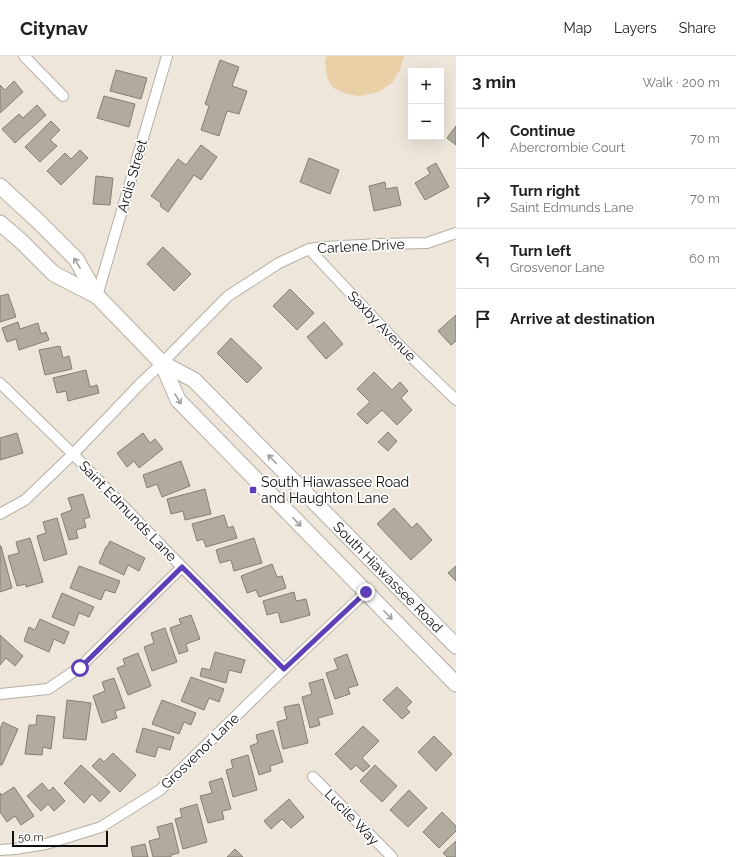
<!DOCTYPE html>
<meta charset="utf-8">
<style>
:root{--surface:#fff;--page:#f6f6f6;--text:#202124;--muted:#757577;--line:#e0e0e0}
body{margin:0;font-family:Raleway,sans-serif;background:var(--page);color:var(--text)}
.controls{position:absolute;right:12px;top:12px;display:grid;overflow:hidden;border-radius:0px;box-shadow:0 4px 16px #0002}
.controls button{width:36px;height:36px;display:grid;place-items:center;padding:0;border:0;border-bottom:1px solid var(--line);background:var(--surface);color:var(--text);font:20px sans-serif}
.scale{position:absolute;left:12px;bottom:10px;width:96px;box-sizing:border-box;padding-left:4px;border:2px solid #110f0b;border-top:0;font-size:11px;line-height:14px;white-space:nowrap;color:#110f0b;-webkit-text-stroke:3px #fff;paint-order:stroke}
.stop{position:absolute;width:12px;height:12px;margin:-9px;border:3px solid #5e3fb7;border-radius:50%;background:#fff}
.stop.end{background:#5e3fb7;border-color:#fff;box-shadow:0 1px 4px #0008}
.list{margin:0;padding:0;list-style:none}
h2{display:flex;justify-content:space-between;align-items:center;height:52px;margin:0;padding:0 16px;font-size:17px}
h2 small{font-size:13px;font-weight:400;color:var(--muted)}
.list li{display:grid;grid-template-columns:26px 1fr auto;gap:12px;align-items:center;box-sizing:border-box;height:60px;padding:0 16px;border-top:1px solid var(--line)}
.list b{display:block;font-size:15px;white-space:nowrap}
.list p{margin:0;font-size:13px;white-space:nowrap;color:var(--muted)}
.list em{font-size:13px;font-style:normal;color:var(--muted)}
.icon{flex:none;width:22px;height:22px;fill:none;stroke:currentColor;stroke-width:2;stroke-linecap:round;stroke-linejoin:round}
.map{position:relative;flex:none;width:456px;height:801px;overflow:hidden}
header{display:flex;align-items:center;gap:24px;box-sizing:border-box;height:56px;padding:0 20px;background:var(--surface);border-bottom:1px solid var(--line)}
header strong{font-size:19px}
nav{display:flex;gap:22px;margin-inline-start:auto;font-size:14px}
main{display:flex}
aside{flex:1;background:var(--surface)}
.map>svg:first-child{display:block}
.green{fill:#ead0a6}
.building{fill:#b1aa9e;stroke:#857e73}
.lines{fill:none;stroke-linecap:round;stroke-linejoin:round}
.street-casing{stroke:#b6afa3;stroke-width:12}
.secondary-casing{stroke:#b6afa3;stroke-width:17}
.street{stroke:#fff;stroke-width:10}
.secondary{stroke:#fff;stroke-width:15}
.oneway{stroke:#a09f9d}
.route{stroke:#5e3fb7;stroke-width:5}
.poi-dot{fill:#5e3fb7;stroke:#fff;stroke-width:1.5}
.labels{text-anchor:middle;dominant-baseline:central;stroke-width:3.5;stroke-linejoin:round;paint-order:stroke}
.street-label{font-size:14px;fill:#110f0b;stroke:#fff}
.poi-label{font-size:14px;fill:#110f0b;stroke:#fff;text-anchor:start}
</style>
<header>
<strong>Citynav</strong>
<nav><a>Map</a><a>Layers</a><a>Share</a></nav>
</header>
<main>
<div class="map">
<svg width="456" height="801" viewBox="0 0 456 801">
<rect width="100%" height="100%" fill="#eee6da"/>
<!-- green -->
<path class="green" d="M327,0H404L400,14L392,27L378,36L359,40L347,38L333,32L327,22L325,4Z"/>
<!-- building -->
<path class="building" d="M220,4L239,11L232,30L247,35L239,58L227,55L219,80L201,74L209,50L205,48Z
M116,14L147,22L141,43L110,35Z
M14,25L23,36L0,57V29L5,34Z
M104,40L135,48L129,71L97,62Z
M37,49L46,59L15,87L2,73L19,58L23,62Z
M51,65L60,74L50,84L57,90L40,106L25,91Z
M456,70V89L447,82Z
M201,89L217,101L201,124L194,119L168,156L160,150L161,147L151,140L178,103L186,109Z
M80,94L88,102L61,129L47,115L65,97L71,103Z
M309,102L339,114L330,138L300,126Z
M436,107L449,131L425,144L415,127L430,118L427,112Z
M96,120L113,122L110,149L93,148Z
M385,126L386,133L397,131L401,149L374,155L369,130Z
M163,191L191,218L174,235L147,208Z
M290,233L314,257L297,274L273,250Z
M8,238L16,261L0,266V240Z
M456,259V286V285L451,289L438,275Z
M18,266L20,273L38,267L41,278L46,276L49,284L19,294L16,283L7,286L2,272Z
M324,266L343,288L326,303L307,281Z
M231,282L262,312L247,327L217,297Z
M60,290L63,302L69,300L72,313L45,319L39,294Z
M86,314L90,331L97,329L99,337L68,345L66,335L57,337L53,322Z
M374,316L392,334L400,326L408,335L401,342L412,354L397,369L382,354L367,368L357,358L370,346L357,333Z
M388,376L397,385L388,395L378,386Z
M17,377L23,397L0,404V382Z
M143,377L150,387L155,383L163,393L139,412L134,405L127,411L117,397Z
M181,405L190,430L162,441L157,428L147,432L143,419Z
M205,433L211,458L185,464L183,455L171,458L167,443Z
M83,438L90,461L84,463L86,471L76,474L78,482L69,484L61,458L72,454L68,442Z
M394,452L412,472L417,467L432,484L411,504L377,468Z
M224,459L228,472L233,470L237,482L206,491L203,483L197,485L192,468Z
M57,462L67,498L44,505L37,480L46,477L43,466Z
M30,482L43,526L26,531V528L17,530L8,500L19,497L16,486Z
M254,482L262,507L234,515L231,504L220,507L216,494Z
M110,485L145,502L139,515L128,509L124,519L99,507L106,491H107Z
M0,490H1L12,532L0,536Z
M272,508L277,521L282,520L286,532L259,541L256,534L247,537L241,520Z
M79,510L120,525L115,537L105,534L101,544L70,532Z
M456,510V525L448,517Z
M294,536L296,545L306,543L310,559L281,567L278,556L267,559L263,545Z
M62,537L94,551L89,561L79,557L74,570L52,561Z
M191,559L200,583L186,588L188,595L179,598L170,572L181,568L179,563Z
M40,563L69,576L64,588L54,583L49,596L24,585L29,571L35,574Z
M165,572L177,606L152,615L144,591L154,587L151,577Z
M0,579L23,600L15,610L6,602L0,609Z
M215,596L245,604L241,617L229,614L226,627L200,620L202,612L210,614Z
M138,597L151,630L128,639L117,612L125,609L123,603Z
M347,598L358,629L348,632L350,638L335,643L326,617L338,613L334,603Z
M191,621L224,633L219,646L209,642L204,654L181,645Z
M114,622L125,652L115,655L117,662L102,667L93,640L105,635L102,626Z
M323,623L333,658L318,662L320,669L310,672L302,641L312,638L309,627Z
M397,631L412,646L406,652L410,656L402,663L383,644Z
M67,644L91,647L86,684L63,682Z
M162,644L196,657L191,669L184,666L179,678L152,668Z
M299,648L308,687L283,693L277,666L287,663L284,651Z
M37,659L55,661L51,693L43,691L42,699L25,698L29,669H36Z
M3,666L18,673L2,709H0V673Z
M363,670L379,685L362,702L370,710L363,716L356,709L351,714L335,698Z
M143,672L174,681L170,694L158,691L155,701L136,696Z
M273,674L283,706L270,710L271,715L259,719L250,690L258,687L256,679Z
M434,680L452,698L436,715L418,696Z
M113,697L136,719L120,736L92,710L100,702L104,706Z
M248,699L257,734L233,741L226,714L233,712L231,704Z
M81,709L110,736L100,746L92,738L84,747L64,727Z
M375,709L397,730L382,746L360,725Z
M222,722L231,753L222,755L224,763L208,767L200,740L212,737L209,726Z
M42,727L49,735L53,731L65,745L54,755L48,748L41,755L27,740Z
M14,731L34,760L21,769L15,760L7,766L0,756V737L2,739Z
M409,734L427,752L408,771L390,754Z
M289,743L304,761L291,772L282,763L271,773L264,765Z
M197,748L207,786L183,793L175,763L182,761L180,753Z
M442,756L456,770V775L439,792L423,776Z
M172,767L179,797L171,799V801H153L149,785L160,782L157,771Z
M456,785V801H447L443,797Z
M145,788L148,801H133L131,791Z
M235,793L243,801H227Z"/>
<g class="lines">
<!-- street casing -->
<g class="street-casing">
<path id="street" d="M24,0L63,40
M309,193L400,290L456,344
M97,240L167,0
M0,327L73,398L182,511L284,613
M0,458L25,444L73,398L142,326L162,307L228,240L279,207L309,193L324,191L380,188L427,187L456,177
M0,638L48,633L79,612L182,511
M313,721L392,801
M0,794L15,793L46,788L101,771L160,734L284,613L366,536"/>
</g>
<!-- secondary casing -->
<g class="secondary-casing">
<g id="secondary">
<path id="s1" d="M0,130L39,166L76,203L97,240L162,307L194,324L456,590"/>
<path d="M0,167L22,186L54,218L97,240"/>
<path d="M162,307L178,344L456,628"/>
</g>
</g>
<!-- street -->
<use href="#street" class="street"/>
<!-- secondary -->
<use href="#secondary" class="secondary"/>
</g>
<!-- one-way arrows -->
<defs><path id="oneway-shaft" d="M-6 0H5M1.5-3L5.5 0L1.5 3" fill="none" stroke-width="1.6" stroke-linecap="round" stroke-linejoin="round"/></defs>
<g class="oneway">
<use href="#oneway-shaft" transform="translate(77 207) rotate(-122)"/>
<use href="#oneway-shaft" transform="translate(178 343) rotate(58)"/>
<use href="#oneway-shaft" transform="translate(272 403) rotate(-134)"/>
<use href="#oneway-shaft" transform="translate(297 466) rotate(46)"/>
<use href="#oneway-shaft" transform="translate(388 559) rotate(45)"/>
</g>
<g class="lines">
<!-- route -->
<path class="route" d="M80,612L182,511L284,613L366,536"/>
</g>
<!-- markers -->
<rect class="poi-dot" x="249" y="430" width="8" height="8" rx="2"/>
<g class="labels">
<!-- street labels -->
<g class="street-label">
<text transform="translate(132 120) rotate(-74)">Ardis Street</text>
<text transform="translate(361 190) rotate(-3)">Carlene Drive</text>
<text transform="translate(382 270) rotate(46)">Saxby Avenue</text>
<text transform="translate(128 455) rotate(46)">Saint Edmunds Lane</text>
<text stroke="none"><textPath href="#s1" startOffset="554">South Hiawassee Road</textPath></text>
<text transform="translate(200 695) rotate(-44)">Grosvenor Lane</text>
<text transform="translate(352 761) rotate(46)">Lucile Way</text>
</g>
<!-- poi labels -->
<g class="poi-label">
<text x="261" y="426">South Hiawassee Road<tspan x="261" dy="16">and Haughton Lane</tspan></text>
</g>
</g>
</svg>
<div class="controls">
<button>+</button>
<button>−</button>
</div>
<div class="scale">50 m</div>
<div class="stop" style="left:80px;top:612px"></div>
<div class="stop end" style="left:366px;top:536px"></div>
</div>
<aside>
<h2>3 min<small>Walk · 200 m</small></h2>
<ul class="list">
<li><svg class="icon" aria-label="ahead" viewBox="0 0 24 24"><path d="M12 20V5M6 11l6-6 6 6"/></svg><div><b>Continue</b><p>Abercrombie Court</p></div><em>70 m</em></li>
<li><svg class="icon" aria-label="right" viewBox="0 0 24 24"><path d="M7 20v-9h11M14 6l5 5-5 5"/></svg><div><b>Turn right</b><p>Saint Edmunds Lane</p></div><em>70 m</em></li>
<li><svg class="icon" aria-label="left" viewBox="0 0 24 24"><path d="M17 20v-9H6M10 6l-5 5 5 5"/></svg><div><b>Turn left</b><p>Grosvenor Lane</p></div><em>60 m</em></li>
<li><svg class="icon" aria-label="arrive" viewBox="0 0 24 24"><path d="M6 21V4h12l-3 4 3 4H6"/></svg><div><b>Arrive at destination</b></div></li>
</ul>
</aside>
</main>
